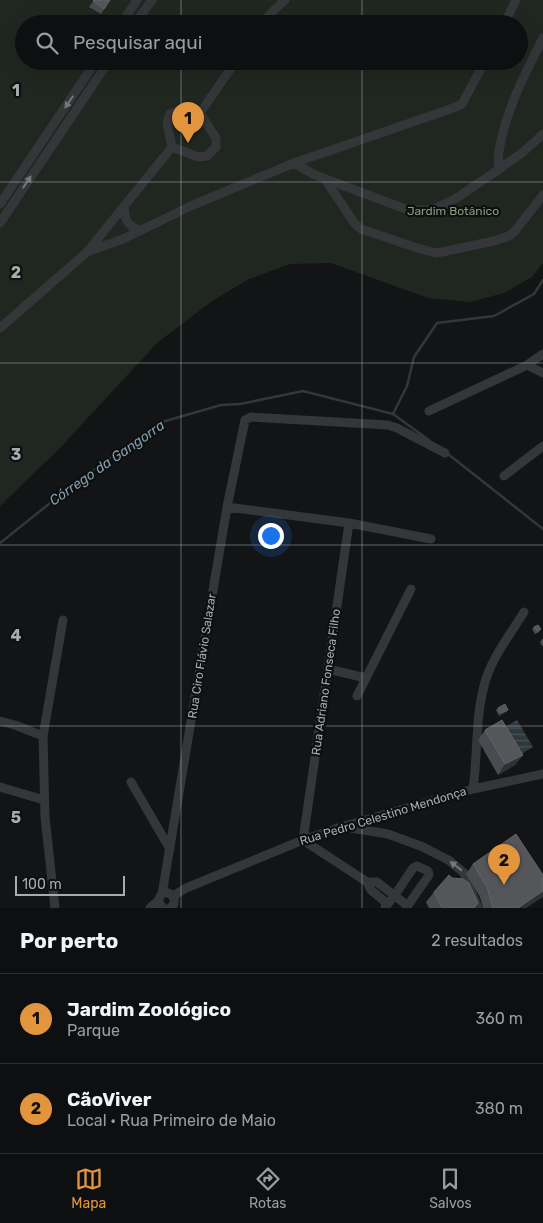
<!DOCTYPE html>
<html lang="pt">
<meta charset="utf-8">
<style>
:root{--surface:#0e0f10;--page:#171819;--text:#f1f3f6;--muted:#9b9c9f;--line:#2e2f30;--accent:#e3953d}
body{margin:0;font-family:Rubik,sans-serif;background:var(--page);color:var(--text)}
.scale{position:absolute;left:15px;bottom:12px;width:110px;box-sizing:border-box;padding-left:5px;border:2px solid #a6acb4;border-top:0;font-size:14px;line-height:18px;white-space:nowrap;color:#a6acb4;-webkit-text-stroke:4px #0f0f10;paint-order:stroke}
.you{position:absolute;left:270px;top:535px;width:18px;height:18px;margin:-12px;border:4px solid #fff;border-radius:50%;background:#1a73e8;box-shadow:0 0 0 8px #1a73e833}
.badge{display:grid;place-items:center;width:32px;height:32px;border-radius:50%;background:var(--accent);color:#111;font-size:16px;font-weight:700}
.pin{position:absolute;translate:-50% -41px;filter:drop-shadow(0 1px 2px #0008)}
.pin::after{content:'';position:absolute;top:26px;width:18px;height:15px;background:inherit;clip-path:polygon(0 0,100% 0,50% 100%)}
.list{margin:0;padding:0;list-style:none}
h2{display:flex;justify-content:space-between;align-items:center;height:65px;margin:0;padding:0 20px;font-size:21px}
h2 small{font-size:16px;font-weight:400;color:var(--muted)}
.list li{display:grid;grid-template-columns:32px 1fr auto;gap:15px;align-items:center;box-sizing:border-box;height:90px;padding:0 20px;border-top:1px solid var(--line)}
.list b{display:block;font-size:19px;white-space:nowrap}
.list p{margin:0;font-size:16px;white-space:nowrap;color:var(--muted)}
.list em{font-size:16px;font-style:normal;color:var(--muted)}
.icon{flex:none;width:28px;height:28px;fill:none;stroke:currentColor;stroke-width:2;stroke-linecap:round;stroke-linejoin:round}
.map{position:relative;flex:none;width:543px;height:908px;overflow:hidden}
.search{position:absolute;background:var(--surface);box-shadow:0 5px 20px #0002;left:15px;right:15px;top:15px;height:55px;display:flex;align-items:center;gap:12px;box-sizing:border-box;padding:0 18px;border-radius:28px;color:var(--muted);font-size:19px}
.sheet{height:245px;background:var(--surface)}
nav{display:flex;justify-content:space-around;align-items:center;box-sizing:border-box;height:70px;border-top:1px solid var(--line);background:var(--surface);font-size:14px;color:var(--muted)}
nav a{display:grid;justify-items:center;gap:2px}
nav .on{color:var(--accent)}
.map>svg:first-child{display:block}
.park{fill:#202720;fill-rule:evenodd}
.water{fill:url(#water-rules)}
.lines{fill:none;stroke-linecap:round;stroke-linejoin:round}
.stream{stroke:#2e383d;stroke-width:2.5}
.minor{stroke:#35363a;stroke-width:9}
.wall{fill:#4a4b50}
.shaded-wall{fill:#303134}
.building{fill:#54565a;stroke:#616368}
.oneway{fill:#73777d}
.grid{fill:none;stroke:#a6acb4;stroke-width:1;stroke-opacity:0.55}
.labels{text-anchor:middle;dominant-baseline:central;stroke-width:4.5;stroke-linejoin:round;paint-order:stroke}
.park-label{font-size:12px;fill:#819e7f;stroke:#0f0f10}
.street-label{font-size:12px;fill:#a6acb4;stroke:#0f0f10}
.water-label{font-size:14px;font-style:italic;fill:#7f9ead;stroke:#0f0f10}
.grid-label{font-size:16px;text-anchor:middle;font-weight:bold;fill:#a6acb4;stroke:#0f0f10;stroke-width:4.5;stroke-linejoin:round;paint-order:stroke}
</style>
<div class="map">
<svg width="543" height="908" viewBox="0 0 543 908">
<defs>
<pattern id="water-rules" width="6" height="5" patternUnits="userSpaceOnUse" patternTransform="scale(1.25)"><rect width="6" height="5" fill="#2e383d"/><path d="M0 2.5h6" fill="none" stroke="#495257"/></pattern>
</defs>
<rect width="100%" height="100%" fill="#131415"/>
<!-- park -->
<path class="park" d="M0,0H543V263L532,277L504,293L470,302L428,298L331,263L290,264L249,279L212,301L157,343L61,447L0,506ZM24,24H519V61H24Z"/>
<!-- water -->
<path class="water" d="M517,720L533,747L516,757L500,730Z"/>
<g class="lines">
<!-- stream -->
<path class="stream" d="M393,414L407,386L414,357L437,323L494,316L534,294L543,280
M448,454L543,529
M0,543L74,484L162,422L221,405L240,404L303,391L393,414L429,440"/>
<!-- minor -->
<path class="minor" d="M121,24L137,0
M134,24L152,0
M261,24L272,12L285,0
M504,24L516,0
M177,111L200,113L216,138V147L207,156L198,157L172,147L167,123L170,114Z
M200,113L236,61
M294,163L315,175L408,210H431L455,199L498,170C499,163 498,157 499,151C505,111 525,74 543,38
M498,170L523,152L543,134
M325,179L355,224L361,229L417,248L436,253L442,252L494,241L509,236L515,231L543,195
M0,204L96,61
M124,206C125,220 127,226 140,230
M0,223L109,61
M87,252L123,239L193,205L294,163L456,107L462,104L485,61
M0,328L87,252L172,147
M527,365L543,373
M429,411L527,365L543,354
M504,476L543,446
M227,507L349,523L431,539
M349,523L303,840L367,882L371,890L388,904
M328,669L366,678
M357,696L411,589
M0,721L15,725L43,736
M131,782L170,849
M0,787L44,800
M473,789C478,754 475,720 484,686C490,660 510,635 524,612
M345,827L388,834L423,847L450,861L464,873L478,908
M367,882H377L408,906
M162,894L227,507L245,420L251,417L388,425L397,428L445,453
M173,896L186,888L303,840L341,827L473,789L543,774
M385,907L395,895L413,868L417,866L428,871L429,875L406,908
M55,908L45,817L43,736L63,620
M150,908L158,901
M163,908L159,903C158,892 168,889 174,898V904L170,908"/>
</g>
<!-- wall -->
<path class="wall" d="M94,0H110L101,14L89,7Z
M534,627L541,629L539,632L535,634L532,629Z
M543,638V646H542L540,642Z
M498,708L508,710L506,712L499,716L496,710Z
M485,730L523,755L515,765L498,775L478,740Z
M473,864L526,908H483L480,897L466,874Z
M434,892L475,908H429L426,902Z"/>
<!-- shaded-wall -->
<path class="shaded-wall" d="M508,710L506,712L499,716L501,713Z
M523,755L515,765L498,775L505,764Z
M543,891V897L526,908H518Z"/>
<!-- building -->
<path class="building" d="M94,0H110L104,9L93,1Z
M538,625L541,629L537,631L534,627Z
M505,704L508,710L501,713L498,708Z
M502,720L523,755L505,764L485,730Z
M516,834L543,875V891L518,908H493L487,887L473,864Z
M449,875L452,878L463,879L469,883L478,903L474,908H442L434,892Z"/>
<!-- one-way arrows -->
<defs><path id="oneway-solid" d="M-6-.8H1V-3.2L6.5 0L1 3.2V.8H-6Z" transform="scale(1.25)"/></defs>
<g class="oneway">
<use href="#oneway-solid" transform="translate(69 102) rotate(124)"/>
<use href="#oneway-solid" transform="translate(27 182) rotate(-56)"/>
<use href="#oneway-solid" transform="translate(456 866) rotate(-142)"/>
</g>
<!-- grid -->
<path class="grid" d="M181,0V24M362,0V24M181,61V908M362,61V908M0,182H543M0,363H543M0,545H543M0,726H543"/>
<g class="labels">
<!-- park labels -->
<g class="park-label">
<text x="453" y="211">Jardim Botânico</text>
</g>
<!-- street labels -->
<g class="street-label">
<text transform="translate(202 656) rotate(-81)">Rua Ciro Flávio Salazar</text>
<text transform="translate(326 682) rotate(-82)">Rua Adriano Fonseca Filho</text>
<text transform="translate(383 816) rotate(-17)">Rua Pedro Celestino Mendonça</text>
</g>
<!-- water labels -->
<g class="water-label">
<text transform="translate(107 463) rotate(-35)">Córrego da Gangorra</text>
</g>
</g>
<g class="grid-label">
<text x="16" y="96">1</text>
<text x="16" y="278">2</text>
<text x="16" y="460">3</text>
<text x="16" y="641">4</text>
<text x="16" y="823">5</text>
</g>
</svg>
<div class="scale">100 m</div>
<div class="you"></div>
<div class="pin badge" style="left:188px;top:143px">1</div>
<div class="pin badge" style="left:504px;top:885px">2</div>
<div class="search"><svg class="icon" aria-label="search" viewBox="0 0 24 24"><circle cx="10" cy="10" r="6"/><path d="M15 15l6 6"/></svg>Pesquisar aqui</div>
</div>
<section class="sheet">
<h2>Por perto<small>2 resultados</small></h2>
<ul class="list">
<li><span class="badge">1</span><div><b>Jardim Zoológico</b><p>Parque</p></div><em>360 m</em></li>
<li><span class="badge">2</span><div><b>CãoViver</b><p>Local · Rua Primeiro de Maio</p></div><em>380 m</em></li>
</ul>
</section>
<nav>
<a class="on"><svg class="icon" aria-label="map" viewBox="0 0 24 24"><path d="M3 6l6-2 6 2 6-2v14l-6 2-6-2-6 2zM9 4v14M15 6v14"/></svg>Mapa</a>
<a><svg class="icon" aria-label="directions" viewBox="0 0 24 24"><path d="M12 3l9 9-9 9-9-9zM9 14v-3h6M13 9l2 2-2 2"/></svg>Rotas</a>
<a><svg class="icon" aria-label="saved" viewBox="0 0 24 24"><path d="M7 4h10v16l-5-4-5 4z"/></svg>Salvos</a>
</nav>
